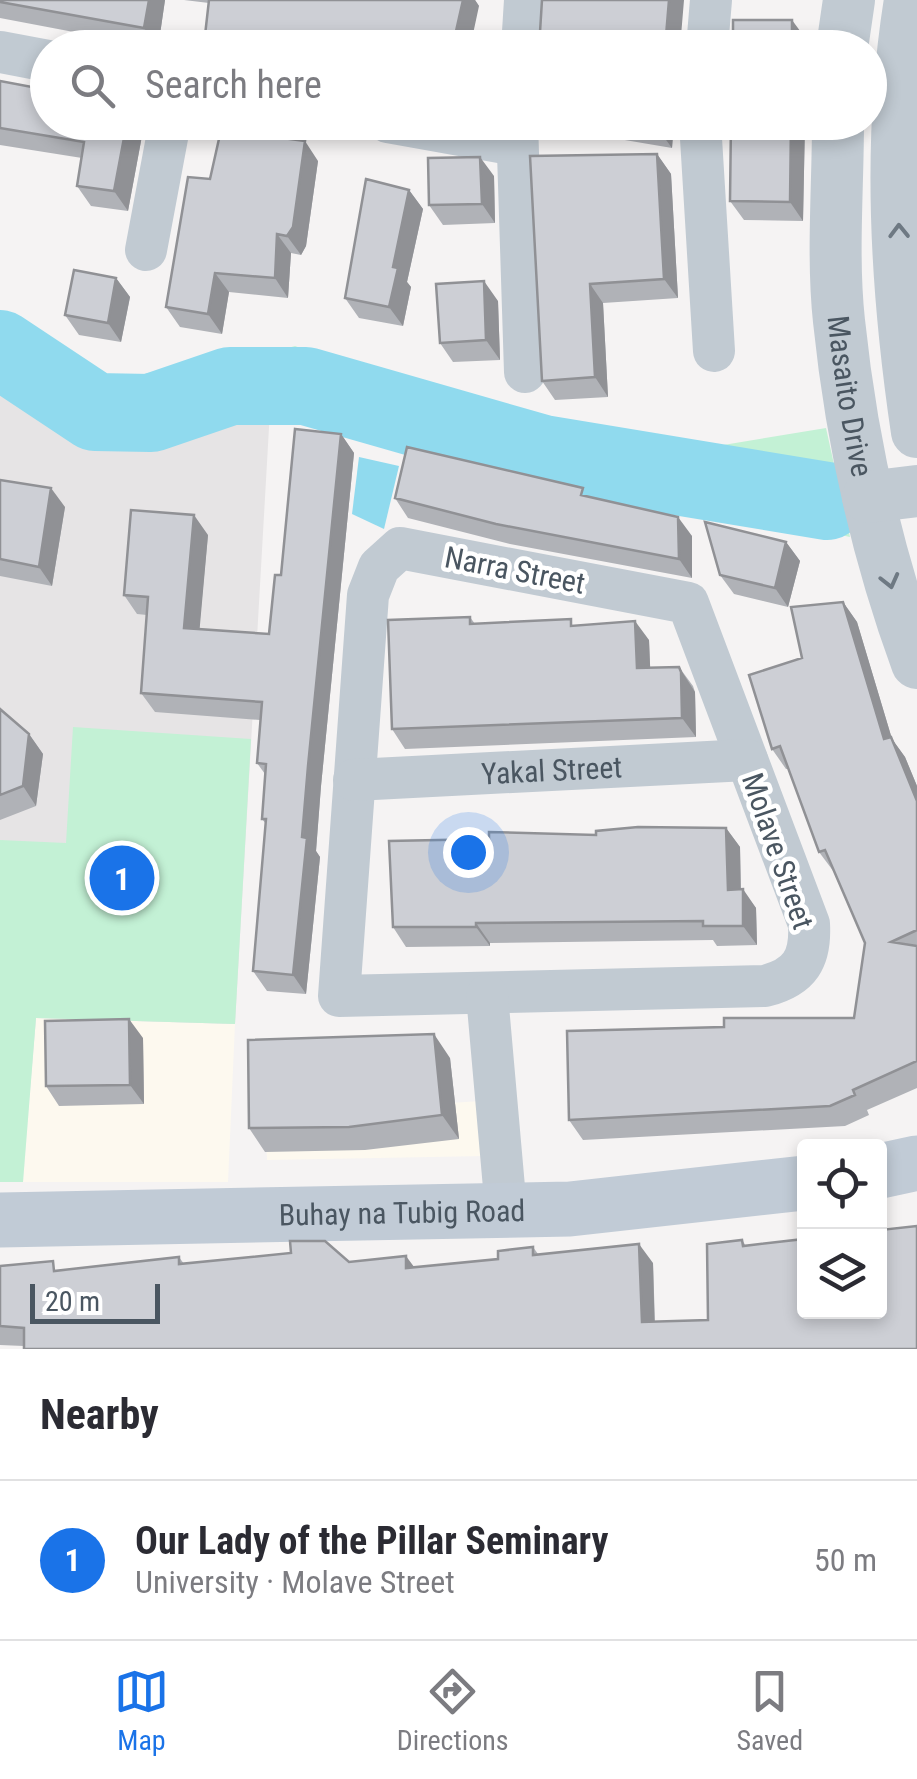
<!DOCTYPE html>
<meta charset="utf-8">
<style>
:root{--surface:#fff;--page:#f2f2f3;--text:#2b2b33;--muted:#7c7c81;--line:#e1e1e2;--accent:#1a73e8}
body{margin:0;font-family:"Roboto Condensed",sans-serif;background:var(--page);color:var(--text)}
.controls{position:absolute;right:30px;bottom:30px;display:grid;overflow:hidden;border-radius:10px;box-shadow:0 5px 15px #0003}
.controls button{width:90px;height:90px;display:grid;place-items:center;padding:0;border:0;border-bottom:2px solid var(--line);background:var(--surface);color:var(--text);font:50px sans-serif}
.scale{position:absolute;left:30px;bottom:25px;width:130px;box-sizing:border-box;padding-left:10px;border:5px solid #4a5661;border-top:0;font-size:28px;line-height:35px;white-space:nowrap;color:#4a5661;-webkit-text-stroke:8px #fff;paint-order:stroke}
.you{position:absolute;left:468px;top:852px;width:35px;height:35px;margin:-25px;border:8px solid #fff;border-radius:50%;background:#1a73e8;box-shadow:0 0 0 15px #1a73e833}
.badge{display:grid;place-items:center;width:65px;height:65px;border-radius:50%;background:var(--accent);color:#fff;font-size:32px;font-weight:700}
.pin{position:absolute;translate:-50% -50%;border:5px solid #fff;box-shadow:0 2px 10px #0006}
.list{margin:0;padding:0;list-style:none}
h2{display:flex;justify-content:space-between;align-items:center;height:130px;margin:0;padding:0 40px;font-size:42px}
h2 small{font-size:32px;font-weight:400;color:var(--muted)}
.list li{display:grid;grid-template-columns:65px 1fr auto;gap:30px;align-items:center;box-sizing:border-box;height:160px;padding:0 40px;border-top:2px solid var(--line)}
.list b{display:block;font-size:38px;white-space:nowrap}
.list p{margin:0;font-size:32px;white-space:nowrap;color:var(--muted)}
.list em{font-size:32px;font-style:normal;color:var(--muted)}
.icon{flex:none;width:55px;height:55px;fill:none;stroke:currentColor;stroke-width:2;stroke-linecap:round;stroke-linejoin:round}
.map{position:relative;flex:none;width:917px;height:1349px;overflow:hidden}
.search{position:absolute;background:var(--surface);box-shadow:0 5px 15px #0003;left:30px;right:30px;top:30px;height:110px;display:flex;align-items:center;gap:25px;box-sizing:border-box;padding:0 35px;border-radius:55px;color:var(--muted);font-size:38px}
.sheet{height:290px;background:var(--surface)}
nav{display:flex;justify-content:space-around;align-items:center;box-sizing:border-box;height:140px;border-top:2px solid var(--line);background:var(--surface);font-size:28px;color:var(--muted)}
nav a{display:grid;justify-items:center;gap:5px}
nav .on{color:var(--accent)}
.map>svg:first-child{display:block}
.commercial{fill:#fdf9ef}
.education{fill:#e6e4e5}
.green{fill:#c3f1d5}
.water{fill:#90daee}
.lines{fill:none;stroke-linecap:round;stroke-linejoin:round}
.river{stroke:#90daee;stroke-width:78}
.minor{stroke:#c1cad2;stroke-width:42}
.tertiary{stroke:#c1cad2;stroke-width:52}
.secondary{stroke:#c1cbd6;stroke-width:55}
.wall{fill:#b0b2b7}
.shaded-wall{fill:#909195}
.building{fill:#cdcfd5;stroke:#909195;stroke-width:2.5}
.oneway{stroke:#6e7983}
.labels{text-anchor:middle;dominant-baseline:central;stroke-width:9;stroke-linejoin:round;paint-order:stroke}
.street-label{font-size:30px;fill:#4a5661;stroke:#fff}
</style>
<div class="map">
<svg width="917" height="1349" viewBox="0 0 917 1349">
<rect width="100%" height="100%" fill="#f5f3f3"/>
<!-- commercial -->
<path class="commercial" d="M36,1018L235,1024L228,1182H23Z
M481,1101L486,1156L267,1160L265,1115Z"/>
<!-- education -->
<path class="education" d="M0,384L53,417L119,432L270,410L235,1024L36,1018L22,1182H0Z"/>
<!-- green -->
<path class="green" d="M0,317L112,398L295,346L506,427L612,447L675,453L826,428L850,537L270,410L119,432L53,417L0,384Z
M73,727L251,739L235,1024L36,1018L23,1182H0V840L66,843Z"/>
<!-- water -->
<path class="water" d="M359,457L399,466L384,529L352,514Z"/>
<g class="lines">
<!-- river -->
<path class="river" d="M0,349L95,412L151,413L230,386H306L543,454L827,501"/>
<!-- minor -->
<g class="minor">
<path d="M522,48L525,0"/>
<path d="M707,48L711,0"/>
<path d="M0,52L48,61"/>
<path d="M388,122L516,145"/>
<path d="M517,122L525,372"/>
<path d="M700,122L714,351"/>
<path d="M146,250L170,122"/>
<path d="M400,548L688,603L809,924C811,959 800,977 765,986L339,996L368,595L379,567Z"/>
<path id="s1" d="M354,780L747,760"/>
<path d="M487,995L506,1210"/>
</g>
<!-- tertiary -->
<g class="tertiary">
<path d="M910,0C887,142 896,290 917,432"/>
<path d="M842,48L849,0"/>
<path id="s2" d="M838,122C838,187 832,257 839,321C851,437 877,554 917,663"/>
<path d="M868,497L917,491"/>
</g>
<!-- secondary -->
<g class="secondary">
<path d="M880,1171L917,1163"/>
<path id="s3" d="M0,1220L570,1209L804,1183"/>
</g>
</g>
<!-- wall -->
<path class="wall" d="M0,0H165L158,48L0,18Z
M184,0H475L479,6L209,3Z
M0,81L48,122H142L144,125L128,211L91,206L77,186L82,158L0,145Z
M545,122H674L672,148L548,127Z
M731,122H805L803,221L744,220L730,201Z
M657,154L671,174L678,298L603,303L608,397L555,400L542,381L530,156Z
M318,161L306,246L301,255L291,253L288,298L229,292L222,334L180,327L166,307L210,179Z
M494,176L495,223L443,225L429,205Z
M409,190L423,209L407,282L411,287L403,326L359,318L345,298Z
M116,278L130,297L121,342L79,335L65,315Z
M498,301L500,360L453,362L440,343Z
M341,434L354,453L321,786L316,851L320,857L306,994L267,991L253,971L266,824L262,819L265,774L257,763L260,720L155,712L141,693L147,615L137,614L124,595L208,535L199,629L269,634L281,575Z
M0,480L65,507L52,586L0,576Z
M588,496L692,536V578L510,544L408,518L395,498Z
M786,542L800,561L788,607L734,594L720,575Z
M843,602L857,622L892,739L905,757L917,786V1088L867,1110L869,1115L845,1126L583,1140L569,1120L724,1027L854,1018L865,943L834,872L819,852L788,769H786L772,749L802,658Z
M470,617L475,624L576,626L649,640L650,668L679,667L693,686L695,692L696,737L405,749L392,729Z
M0,709L29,734L43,754L36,806L0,820Z
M726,828L740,847L741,889L756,908L757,945L717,946L713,940L490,943V946L406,947L393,927L596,835Z
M143,1038L144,1104L59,1106L46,1086Z
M450,1058L459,1139L365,1150L265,1152L249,1128Z
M742,1240L746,1246L917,1349L24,1346L0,1345V1266L60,1271L179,1257L184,1264L349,1262L414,1267L498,1259L533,1247L538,1254L653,1263L655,1322L708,1320Z"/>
<!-- shaded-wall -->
<path class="shaded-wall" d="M149,0H165L158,48L144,28Z
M463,0H475L479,6L470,48H460L454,40Z
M669,0H684L680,48H665Z
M792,20L806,39V48H792Z
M127,122H142L144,125L128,211L114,191Z
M659,122H674L672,148L658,129Z
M791,122H805L803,221L790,202Z
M305,141L318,161L306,246L301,255L287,236Z
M657,154L671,174L678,298L664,279Z
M480,157L494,176L495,223L482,204Z
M409,190L423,209L407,282L411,287L403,326L389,307L393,267Z
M277,234L291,253L288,298L275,278Z
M215,273L229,292L222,334L208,314Z
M116,278L130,297L121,342L108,323Z
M484,281L498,301L500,360L486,340Z
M590,284L603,303L608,397L595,377Z
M341,434L354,453L321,786L316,851L320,857L306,994L293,975L308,766Z
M51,488L65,507L52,586L39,567Z
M194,515L208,535L198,647L184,628Z
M678,517L692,536V578L679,559Z
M786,542L800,561L788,607L775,588Z
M843,602L857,622L892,739L905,757L917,786V801L884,739Z
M635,621L649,640L651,687L637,668Z
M679,667L695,692L696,737L682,718Z
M29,734L43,754L36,806L23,786Z
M726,828L740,847L741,909L728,890Z
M743,889L756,908L757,945L743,926Z
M476,923L490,943V946L476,927Z
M129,1019L143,1038L144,1104L130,1085Z
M434,1034L450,1058L459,1139L442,1115Z
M639,1244L653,1263L655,1342L642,1322Z
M406,1256L420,1275L406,1268Z"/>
<!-- building -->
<path class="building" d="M0,0H149L144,28L0,2Z
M209,0H463L454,40L463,42L462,48H219L204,44Z
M542,0H669L665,48H539Z
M733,20H792V48H733Z
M0,81L48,90V122H127L114,191L77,186L84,142L0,128Z
M621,122H659L658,129Z
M731,122H791L790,202L730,201Z
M221,130L305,141L293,227L287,236L277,234L275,278L215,273L208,314L166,307L188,177L210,179Z
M657,154L664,279L590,284L595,377L542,381L530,156Z
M480,157L482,204L429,205L428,158Z
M366,179L409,190L393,267L398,268L389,307L345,298Z
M74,270L116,278L108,323L65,315Z
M484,281L486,340L440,343L436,284Z
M295,429L341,434L308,766L302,837L307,838L293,975L253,971L266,819H262L266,764L257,763L262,702L141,693L148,597L124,595L131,510L194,515L184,628L269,634L275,575H281Z
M407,447L583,488L581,495L678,517L679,559L496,524L395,498Z
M0,480L51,488L39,567L0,559Z
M705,522L786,542L775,588L720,575Z
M843,602L884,739L891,737L917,801V930L891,942L917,946V1061L853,1090L855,1095L830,1106L569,1120L567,1031L724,1027V1018H854L865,943L825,850L819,852L780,746L772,749L749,675L802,658L791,607Z
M470,617V624L571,619V626L635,621L637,668L679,667L681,672L682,718L392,729L388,620Z
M0,709L29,734L23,786L0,795Z
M638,827L726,828L728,890L743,889V926H703V921L476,923V927H393L389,841L489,839V832L596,835V831Z
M129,1019L130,1085L46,1086L45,1021Z
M434,1034L442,1115L349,1127L249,1128L248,1040Z
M917,1226V1349H24V1328L0,1326V1266L53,1261L54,1271L179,1257V1264L291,1253L290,1241H325L349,1262L406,1256V1268L498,1259V1251L533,1247V1255L639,1244L642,1322L708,1320L707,1244L742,1240L743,1246L804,1239V1312H880V1230Z"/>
<!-- one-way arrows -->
<defs><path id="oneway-chevron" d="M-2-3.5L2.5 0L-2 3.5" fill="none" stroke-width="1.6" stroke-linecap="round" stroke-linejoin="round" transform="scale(2.5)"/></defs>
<g class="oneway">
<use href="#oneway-chevron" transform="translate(899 231) rotate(-91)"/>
<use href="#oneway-chevron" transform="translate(890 581) rotate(76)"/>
</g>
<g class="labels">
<!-- street labels -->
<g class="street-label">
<text stroke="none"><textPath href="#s2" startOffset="275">Masaito Drive</textPath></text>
<text transform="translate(515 570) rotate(11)">Narra Street</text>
<text stroke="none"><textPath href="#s1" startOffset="198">Yakal Street</textPath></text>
<text transform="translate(778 851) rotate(71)">Molave Street</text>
<text stroke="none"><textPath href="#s3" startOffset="402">Buhay na Tubig Road</textPath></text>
</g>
</g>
</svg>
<div class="controls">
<button><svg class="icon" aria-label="locate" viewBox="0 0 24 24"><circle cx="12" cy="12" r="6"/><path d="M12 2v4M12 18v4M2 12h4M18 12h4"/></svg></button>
<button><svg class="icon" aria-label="layers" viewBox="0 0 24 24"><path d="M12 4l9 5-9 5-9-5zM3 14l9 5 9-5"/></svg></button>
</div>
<div class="scale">20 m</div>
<div class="you"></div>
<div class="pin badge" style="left:122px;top:878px">1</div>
<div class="search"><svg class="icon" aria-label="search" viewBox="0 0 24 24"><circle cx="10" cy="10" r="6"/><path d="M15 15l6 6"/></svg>Search here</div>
</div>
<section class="sheet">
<h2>Nearby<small></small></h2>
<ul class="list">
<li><span class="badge">1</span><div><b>Our Lady of the Pillar Seminary</b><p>University · Molave Street</p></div><em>50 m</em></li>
</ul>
</section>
<nav>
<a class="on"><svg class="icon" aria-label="map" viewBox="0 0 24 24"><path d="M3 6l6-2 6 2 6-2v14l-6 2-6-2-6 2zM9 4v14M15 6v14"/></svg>Map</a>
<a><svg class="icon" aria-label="directions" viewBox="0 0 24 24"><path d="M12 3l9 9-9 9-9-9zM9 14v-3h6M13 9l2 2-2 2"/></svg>Directions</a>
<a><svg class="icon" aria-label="saved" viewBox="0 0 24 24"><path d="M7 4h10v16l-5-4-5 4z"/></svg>Saved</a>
</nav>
